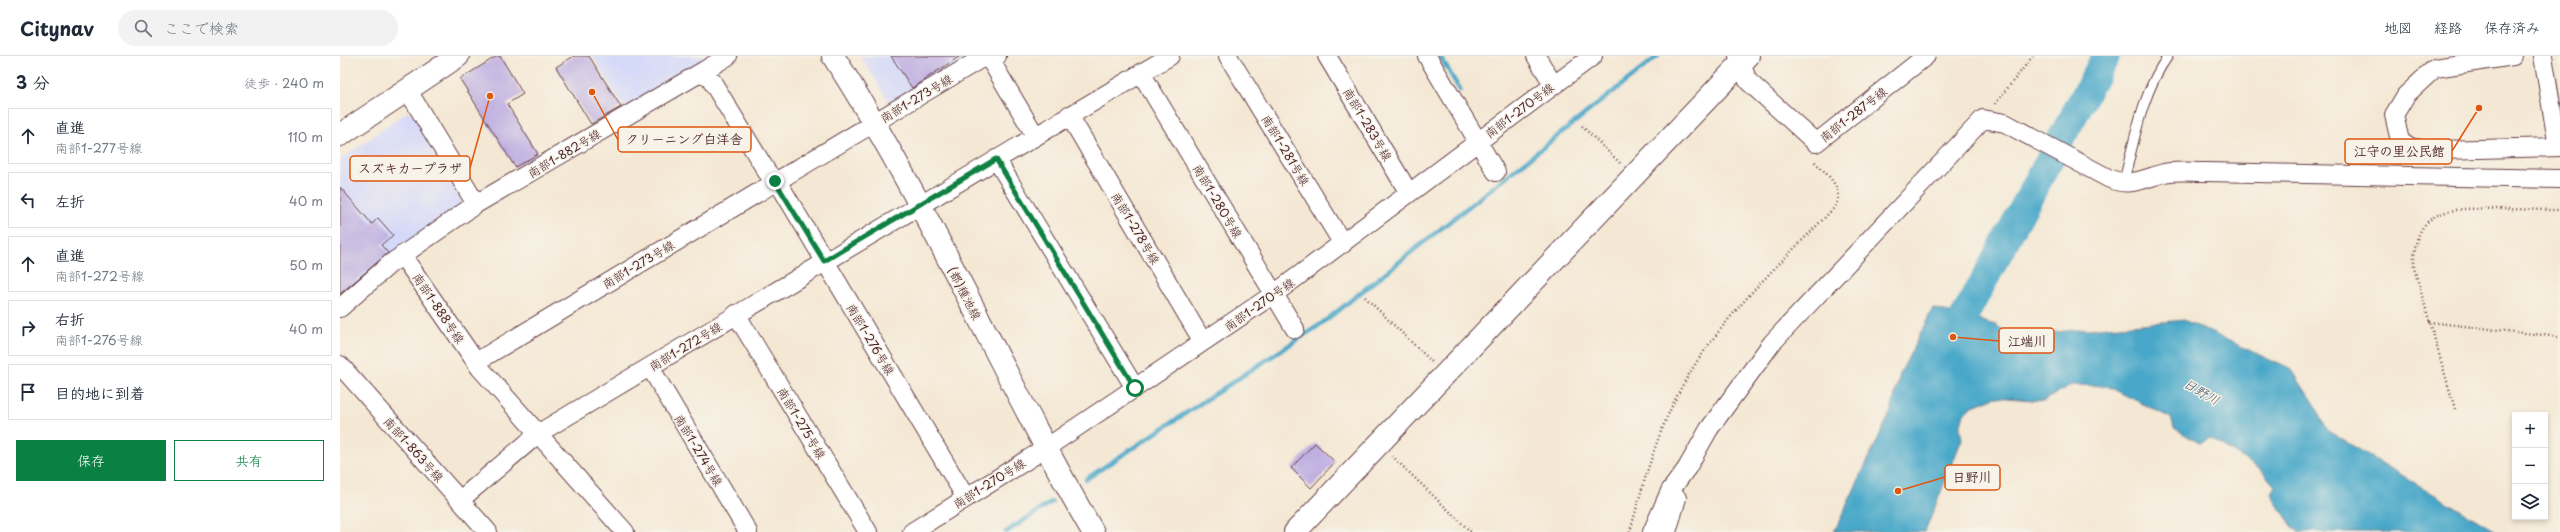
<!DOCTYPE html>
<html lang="ja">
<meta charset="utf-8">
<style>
:root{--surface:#fff;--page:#f2f2f3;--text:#1f2937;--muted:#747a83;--line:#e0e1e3;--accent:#0b8043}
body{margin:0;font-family:"Playpen Sans","Klee One",sans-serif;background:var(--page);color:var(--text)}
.controls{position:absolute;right:12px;bottom:12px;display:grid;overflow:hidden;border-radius:0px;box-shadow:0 2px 6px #0003}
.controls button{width:36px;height:36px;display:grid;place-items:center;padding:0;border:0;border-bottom:1px solid var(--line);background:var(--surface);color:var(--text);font:20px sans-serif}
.stop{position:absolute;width:12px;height:12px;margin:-9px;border:3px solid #0b8043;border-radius:50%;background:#fff}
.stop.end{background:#0b8043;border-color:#fff;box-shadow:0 1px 4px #0008}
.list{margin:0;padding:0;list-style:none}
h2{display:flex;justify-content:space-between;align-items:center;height:52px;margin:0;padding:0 16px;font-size:17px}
h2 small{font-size:13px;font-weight:400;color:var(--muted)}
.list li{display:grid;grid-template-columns:26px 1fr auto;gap:12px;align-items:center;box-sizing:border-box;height:56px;margin:0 8px 8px;padding:0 8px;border:1px solid var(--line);border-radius:0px}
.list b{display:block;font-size:15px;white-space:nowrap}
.list p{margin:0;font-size:13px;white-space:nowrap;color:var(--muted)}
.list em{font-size:13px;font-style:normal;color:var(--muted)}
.actions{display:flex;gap:8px;padding:12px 16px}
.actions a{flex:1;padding:9px 0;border:1px solid var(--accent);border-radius:0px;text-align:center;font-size:14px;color:var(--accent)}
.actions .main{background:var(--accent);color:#fff}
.icon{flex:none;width:22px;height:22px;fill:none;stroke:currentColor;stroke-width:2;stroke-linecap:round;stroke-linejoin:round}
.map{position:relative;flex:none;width:2220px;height:476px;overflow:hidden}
header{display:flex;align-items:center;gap:24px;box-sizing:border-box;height:56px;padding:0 20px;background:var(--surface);border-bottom:1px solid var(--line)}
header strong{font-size:19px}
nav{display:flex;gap:22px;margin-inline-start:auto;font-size:14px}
.search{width:280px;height:36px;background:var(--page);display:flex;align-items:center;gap:10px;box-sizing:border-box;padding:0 14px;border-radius:22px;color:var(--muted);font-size:15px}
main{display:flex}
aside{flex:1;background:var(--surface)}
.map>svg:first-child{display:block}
.built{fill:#d4d8f9}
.water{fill:#4aa8c9;stroke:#4a647a}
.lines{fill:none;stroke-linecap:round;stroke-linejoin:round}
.stream{stroke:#4aa8c9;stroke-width:4.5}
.river{stroke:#4aa8c9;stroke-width:28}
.building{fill:#bdade1}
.lane-casing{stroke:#643d44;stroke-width:11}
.street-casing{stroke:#643d44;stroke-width:20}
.secondary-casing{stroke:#643d44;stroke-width:24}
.path{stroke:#643d44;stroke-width:2.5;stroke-dasharray:1 3;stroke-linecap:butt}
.lane{stroke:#fff;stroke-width:9}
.street{stroke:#fff;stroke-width:18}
.secondary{stroke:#fff;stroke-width:22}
.route{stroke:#0b8043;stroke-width:5}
.labels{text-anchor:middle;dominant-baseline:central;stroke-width:3;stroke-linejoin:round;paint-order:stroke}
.street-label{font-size:12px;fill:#4a1f2b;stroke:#f7f3e8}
.water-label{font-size:13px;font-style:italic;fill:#4a566a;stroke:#f7f3e8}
.leader{fill:none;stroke:#e0560e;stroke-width:1.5}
.callout-dot{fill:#e0560e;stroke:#f7f3e8;stroke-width:1.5}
.callout{fill:#f7f3e8;stroke:#e0560e;stroke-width:1.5}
.callout-label{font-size:13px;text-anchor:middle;font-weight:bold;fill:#4a1f2b}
</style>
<header>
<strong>Citynav</strong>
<div class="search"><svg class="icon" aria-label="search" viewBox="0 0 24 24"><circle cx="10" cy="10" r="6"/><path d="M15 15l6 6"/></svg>ここで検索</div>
<nav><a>地図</a><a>経路</a><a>保存済み</a></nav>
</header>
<main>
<aside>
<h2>3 分<small>徒歩 · 240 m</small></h2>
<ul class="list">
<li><svg class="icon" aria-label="ahead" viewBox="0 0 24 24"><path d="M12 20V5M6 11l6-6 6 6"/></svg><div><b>直進</b><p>南部1-277号線</p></div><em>110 m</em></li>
<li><svg class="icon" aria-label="left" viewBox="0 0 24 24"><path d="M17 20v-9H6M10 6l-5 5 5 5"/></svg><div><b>左折</b></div><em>40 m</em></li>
<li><svg class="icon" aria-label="ahead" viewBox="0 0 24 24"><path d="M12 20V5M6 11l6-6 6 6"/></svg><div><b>直進</b><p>南部1-272号線</p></div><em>50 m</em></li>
<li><svg class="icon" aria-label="right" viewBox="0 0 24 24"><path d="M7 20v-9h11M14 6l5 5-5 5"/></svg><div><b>右折</b><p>南部1-276号線</p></div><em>40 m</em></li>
<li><svg class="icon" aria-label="arrive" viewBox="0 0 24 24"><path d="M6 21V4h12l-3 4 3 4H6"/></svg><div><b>目的地に到着</b></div></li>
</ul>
<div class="actions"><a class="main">保存</a><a>共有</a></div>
</aside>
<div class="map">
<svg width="2220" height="476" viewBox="0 0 2220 476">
<rect width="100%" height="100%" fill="#f7f3e8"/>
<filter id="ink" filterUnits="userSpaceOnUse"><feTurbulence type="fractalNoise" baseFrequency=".025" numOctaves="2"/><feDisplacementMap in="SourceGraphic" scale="8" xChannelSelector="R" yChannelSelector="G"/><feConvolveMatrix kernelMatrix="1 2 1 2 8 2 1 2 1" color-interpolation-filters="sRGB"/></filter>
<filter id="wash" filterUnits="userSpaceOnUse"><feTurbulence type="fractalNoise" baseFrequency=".012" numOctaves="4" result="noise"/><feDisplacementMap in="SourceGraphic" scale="16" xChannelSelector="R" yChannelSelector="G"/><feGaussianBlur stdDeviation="0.9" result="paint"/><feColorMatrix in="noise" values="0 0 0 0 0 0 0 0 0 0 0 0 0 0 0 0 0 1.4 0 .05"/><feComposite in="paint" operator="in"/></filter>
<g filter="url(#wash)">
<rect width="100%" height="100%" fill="#f4e8d4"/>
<!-- built -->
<path class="built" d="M252,0H373L285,53Z
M520,0H636L552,50Z
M67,56L73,57L122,143L120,150L0,242V104Z"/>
<!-- water -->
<path class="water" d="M1593,252L1656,269L1672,280L1844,264L1952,314L1977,353L1988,375L2157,476H1960L1952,470L1931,438L1935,430L1921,414L1871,382L1859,387L1834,372L1831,362L1767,330L1731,329L1703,345L1655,341L1633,350L1624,357L1620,372L1622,383L1585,476H1494L1551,355L1560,318Z"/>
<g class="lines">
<!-- stream -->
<path class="stream" d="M1100,0L1120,34
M746,423L981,268L1318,0
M666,476L712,446"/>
<!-- river -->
<path class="river" d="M1606,294L1766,0"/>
</g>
<g id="blocks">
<!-- building -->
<path class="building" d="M157,0H160L183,38L167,48L198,98L175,111L120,23Z
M234,0H249L281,51L251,68L216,11Z
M551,0H620L572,32Z
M0,131L32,168L38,162L53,179L41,189L48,197L0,238Z
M975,387L995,406L971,432L951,412Z"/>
</g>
</g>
<g filter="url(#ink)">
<use href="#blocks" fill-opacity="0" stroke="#643d44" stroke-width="1"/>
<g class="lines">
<!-- lane casing -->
<g class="lane-casing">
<path id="lane" d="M1783,128C1795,84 1801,38 1828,0"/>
</g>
<!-- street casing -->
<g class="street-casing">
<path id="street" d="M648,0L695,79
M888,0L1003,188
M987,0L1069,137
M1087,0L1156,116
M1196,0L1213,28
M1398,0L1408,25L1476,87L1586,0
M2173,0L2095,12L2066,39L2054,59L2060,85L2070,92L2100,94L2220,91
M2203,0L2218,91
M365,14L388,0
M801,17L955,273
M67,33L136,148
M729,59L863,286
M656,103L795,332
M62,199L140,312L285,476
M0,252L50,208L136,148L365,14L427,116L442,133L626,442
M396,258L528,476
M136,306L642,2L657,0
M0,309L148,476
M310,311L408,476
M120,444L199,377L830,0
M572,476L706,392L934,238L1253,0
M1312,476L1330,435L1347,412L1369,373L1432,287L1643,63L1665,67L1768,122C1789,132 1803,123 1824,117C1836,114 1852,116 1865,116L2220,123
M1327,476L1337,442"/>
</g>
<!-- secondary casing -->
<g class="secondary-casing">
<path id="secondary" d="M493,0C591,152 662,320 753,476
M0,79L118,0
M955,476L1408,0"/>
</g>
<!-- path -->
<path class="path" d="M1655,48L1693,0
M1242,70L1281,108
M1025,241L1092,306
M2089,266L2220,281
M2115,353L2074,212C2072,154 2107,151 2156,153C2177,153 2199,154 2220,154
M1052,400L1131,476
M1290,476C1303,428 1316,380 1339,336C1377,264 1440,208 1495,151C1505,131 1486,118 1473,104"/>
<!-- lane -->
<use href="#lane" class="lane"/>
<!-- street -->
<use href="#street" class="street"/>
<!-- secondary -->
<use href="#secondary" class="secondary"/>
</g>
</g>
<g class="lines" filter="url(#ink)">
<!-- route -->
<path class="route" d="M435,125L484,205L656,103L795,332"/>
</g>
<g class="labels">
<!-- street labels -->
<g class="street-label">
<text transform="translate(576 42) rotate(-31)">南部1-273号線</text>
<text transform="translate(1179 54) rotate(-37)">南部1-270号線</text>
<text transform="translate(1513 58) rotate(-38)">南部1-287号線</text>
<text transform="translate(1028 68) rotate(59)">南部1-283号線</text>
<text transform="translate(946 94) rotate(59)">南部1-281号線</text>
<text transform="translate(224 97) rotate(-31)">南部1-882号線</text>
<text transform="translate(878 145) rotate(59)">南部1-280号線</text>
<text transform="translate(796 172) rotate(59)">南部1-278号線</text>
<text transform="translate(298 208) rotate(-31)">南部1-273号線</text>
<text transform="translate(625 237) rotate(63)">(都)種池線</text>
<text transform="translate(919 248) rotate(-35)">南部1-270号線</text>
<text transform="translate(99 252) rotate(56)">南部1-888号線</text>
<text transform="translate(531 283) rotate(59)">南部1-276号線</text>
<text transform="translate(345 290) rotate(-31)">南部1-272号線</text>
<text transform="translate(462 367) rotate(59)">南部1-275号線</text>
<text transform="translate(74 393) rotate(48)">南部1-863号線</text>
<text transform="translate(359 394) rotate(59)">南部1-274号線</text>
<text transform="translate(649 427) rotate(-32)">南部1-270号線</text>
</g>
<!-- water labels -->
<g class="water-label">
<text transform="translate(1862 335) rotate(30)">日野川</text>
</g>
</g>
<!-- callouts -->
<path class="leader" d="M252 36L278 84M2139 52L2112 95M150 40L130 112M1613 281L1659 285M1558 435L1605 421"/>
<g class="callout-dot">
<circle cx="252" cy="36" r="4"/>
<circle cx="2139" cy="52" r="4"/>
<circle cx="150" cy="40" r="4"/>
<circle cx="1613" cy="281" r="4"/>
<circle cx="1558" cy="435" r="4"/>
</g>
<g class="callout">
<rect x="278" y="71" width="133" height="25" rx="4"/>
<rect x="2005" y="83" width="107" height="25" rx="4"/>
<rect x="10" y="100" width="120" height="25" rx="4"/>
<rect x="1659" y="272" width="55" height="25" rx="4"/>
<rect x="1605" y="409" width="55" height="25" rx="4"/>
</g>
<g class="callout-label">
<text x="344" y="88">クリーニング白洋舎</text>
<text x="2059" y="100">江守の里公民館</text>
<text x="70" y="117">スズキカープラザ</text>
<text x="1687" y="290">江端川</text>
<text x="1632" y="426">日野川</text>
</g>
</svg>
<div class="controls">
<button>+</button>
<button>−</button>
<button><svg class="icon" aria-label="layers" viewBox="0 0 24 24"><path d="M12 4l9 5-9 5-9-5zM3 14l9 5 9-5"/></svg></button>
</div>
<div class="stop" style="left:795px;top:332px"></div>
<div class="stop end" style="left:435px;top:125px"></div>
</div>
</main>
